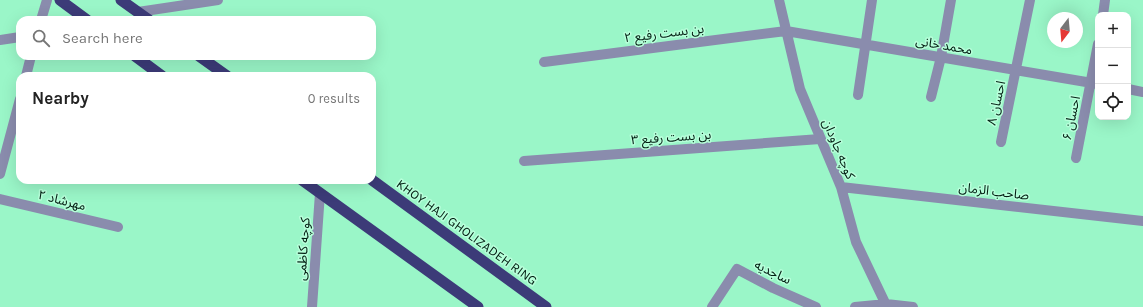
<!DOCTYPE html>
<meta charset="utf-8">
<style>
:root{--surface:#fff;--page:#f2f2f2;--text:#222;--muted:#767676;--line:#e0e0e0}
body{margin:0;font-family:Karla,"Noto Sans Arabic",sans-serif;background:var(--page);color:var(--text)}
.controls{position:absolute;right:12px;top:12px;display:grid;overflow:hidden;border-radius:8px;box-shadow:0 4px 16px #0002}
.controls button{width:36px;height:36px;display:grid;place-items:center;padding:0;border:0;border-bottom:1px solid var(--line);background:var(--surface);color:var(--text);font:20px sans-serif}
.compass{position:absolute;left:1047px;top:12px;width:36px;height:36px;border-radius:50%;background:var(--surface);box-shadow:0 4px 16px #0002;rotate:196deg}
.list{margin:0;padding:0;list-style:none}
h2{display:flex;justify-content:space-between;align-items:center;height:52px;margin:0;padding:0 16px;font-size:17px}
h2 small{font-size:13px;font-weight:400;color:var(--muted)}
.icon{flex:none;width:22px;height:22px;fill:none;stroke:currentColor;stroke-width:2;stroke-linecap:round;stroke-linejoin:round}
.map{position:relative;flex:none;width:1143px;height:307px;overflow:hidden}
.search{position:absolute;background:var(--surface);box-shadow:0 4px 16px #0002;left:16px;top:16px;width:360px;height:44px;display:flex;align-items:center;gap:10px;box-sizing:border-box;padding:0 14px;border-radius:12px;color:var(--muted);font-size:15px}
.panel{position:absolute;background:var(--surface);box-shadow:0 4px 16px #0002;left:16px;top:72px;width:360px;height:112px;border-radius:12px}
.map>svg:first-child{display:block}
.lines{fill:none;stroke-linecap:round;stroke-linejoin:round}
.minor{stroke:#8a8cad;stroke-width:10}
.trunk{stroke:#3c3b78;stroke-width:11}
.labels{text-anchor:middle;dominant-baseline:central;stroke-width:3;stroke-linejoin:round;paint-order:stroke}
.street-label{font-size:13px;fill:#021e12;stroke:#b7ffda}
</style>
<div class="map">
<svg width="1143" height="307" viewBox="0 0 1143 307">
<rect width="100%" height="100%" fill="#9af6c8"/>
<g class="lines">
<!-- minor -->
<path class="minor" d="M779,0L800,89L841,187L856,242L887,307
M138,12L218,0
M1103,15L1105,0
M41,20L47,0
M0,40L20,37
M544,62L786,31L1098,84
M26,76L31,56
M1128,89L1143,92
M858,95L872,0
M931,97L941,57L951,0
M1001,142L1030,0
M1076,158L1098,44
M524,161L820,139
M0,174L20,99
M841,187L1143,221
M0,199L118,227
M312,307L320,193
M712,307L737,269L773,288L816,307
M855,307L886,304L913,307"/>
<!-- trunk -->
<path class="trunk" d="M60,0L87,20
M121,0L149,20
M135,56L162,76
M199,56L227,76
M302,180L478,307
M372,180L546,307"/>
</g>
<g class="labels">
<!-- street labels -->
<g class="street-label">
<text transform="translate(664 33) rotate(-7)">بن بست رفیع ۲</text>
<text transform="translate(944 45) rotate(10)">محمد خانی</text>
<text transform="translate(996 103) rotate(-77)">احسان ۸</text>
<text transform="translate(1071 118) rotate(-78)">احسان ۶</text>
<text transform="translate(671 137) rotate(-4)">بن بست رفیع ۳</text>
<text transform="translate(839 149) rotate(67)">کوچه جاودان</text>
<text transform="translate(994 191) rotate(7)">صاحب الزمان</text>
<text transform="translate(62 200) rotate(14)">مهرشاد ۲</text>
<text transform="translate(467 232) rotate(36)">KHOY HAJI GHOLIZADEH RING</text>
<text transform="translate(303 249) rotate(-86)">کوچه کاظمی</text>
<text transform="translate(773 272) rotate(26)">ساجدیه</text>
</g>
</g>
</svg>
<div class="controls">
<button>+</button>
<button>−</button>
<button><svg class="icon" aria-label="locate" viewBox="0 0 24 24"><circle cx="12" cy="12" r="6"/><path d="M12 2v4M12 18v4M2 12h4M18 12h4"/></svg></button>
</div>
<svg class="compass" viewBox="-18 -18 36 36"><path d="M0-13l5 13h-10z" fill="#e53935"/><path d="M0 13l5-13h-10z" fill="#767676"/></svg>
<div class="search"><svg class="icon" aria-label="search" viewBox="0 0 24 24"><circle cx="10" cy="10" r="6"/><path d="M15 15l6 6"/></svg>Search here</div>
<section class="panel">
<h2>Nearby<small>0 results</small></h2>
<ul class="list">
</ul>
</section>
</div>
